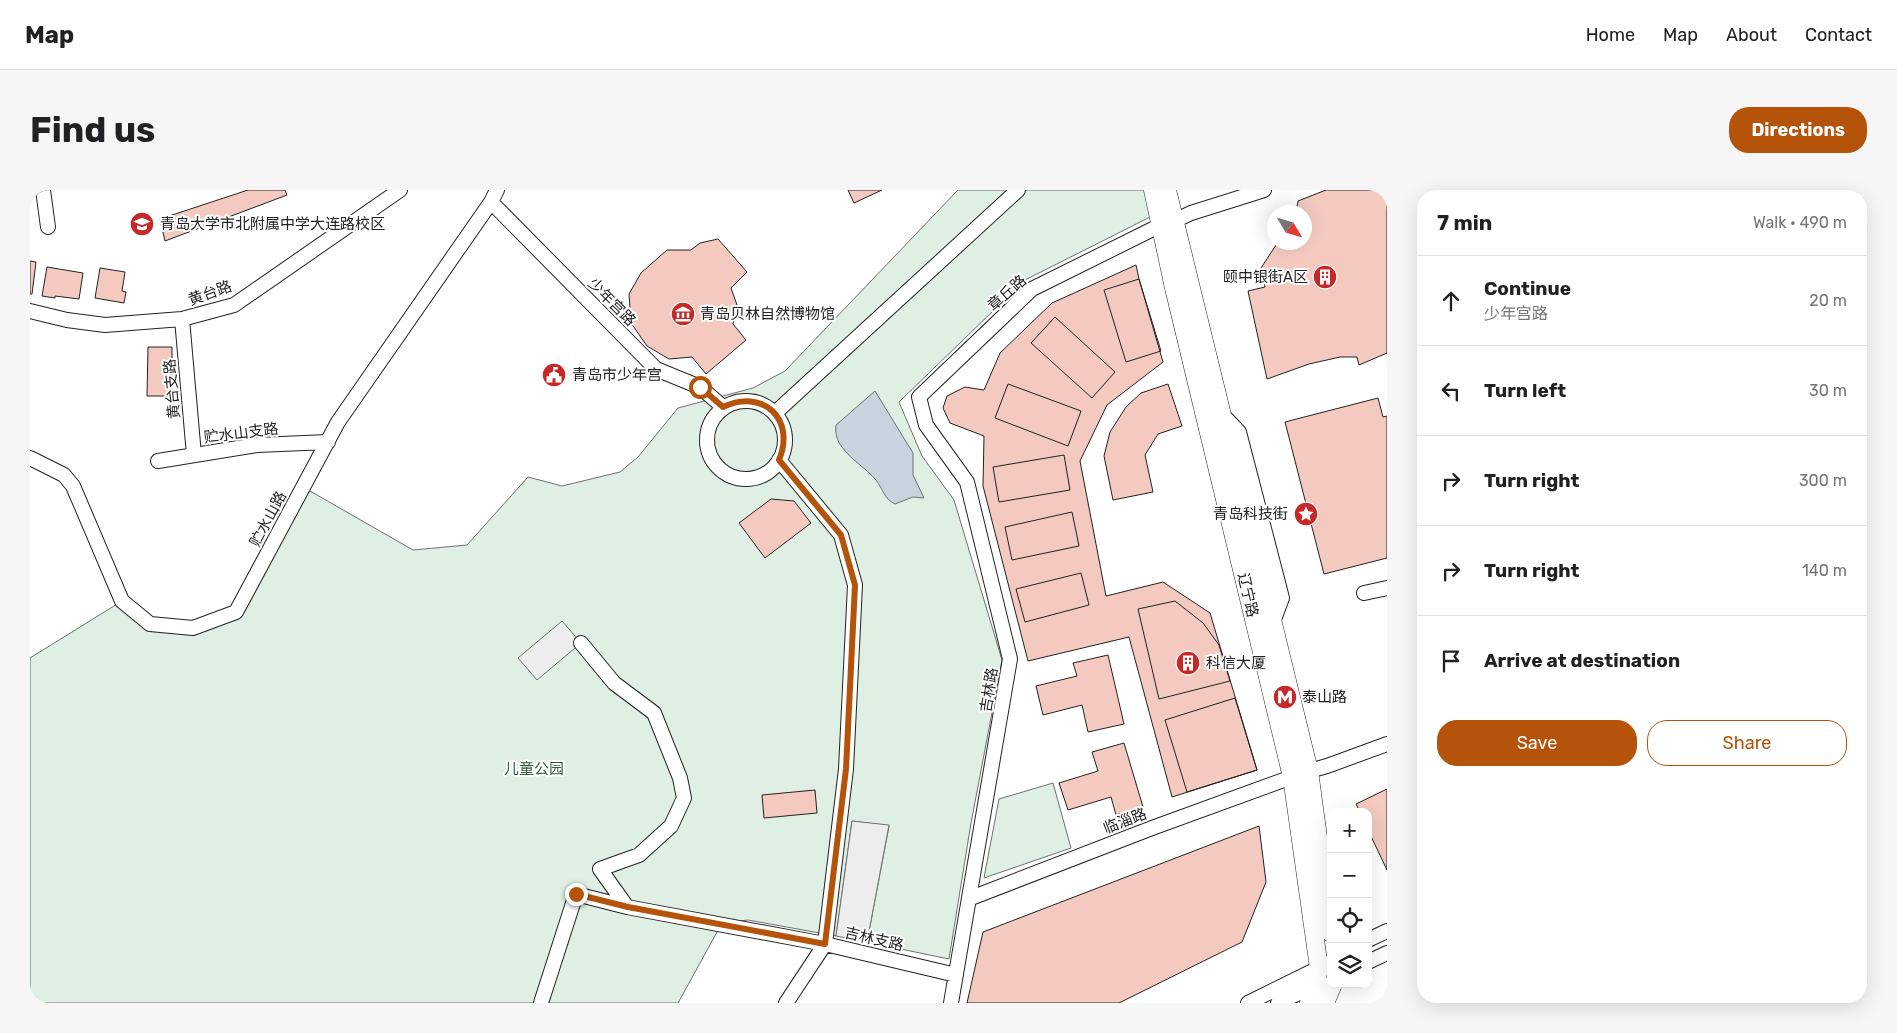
<!DOCTYPE html>
<meta charset="utf-8">
<style>
:root{--surface:#fff;--page:#f6f6f6;--text:#202124;--muted:#757577;--line:#e0e0e0;--accent:#b45309}
body{margin:0;font-family:Rubik,"Noto Sans SC",sans-serif;background:var(--page);color:var(--text)}
.controls{position:absolute;right:15px;bottom:15px;display:grid;overflow:hidden;border-radius:10px;box-shadow:0 5px 20px #0002}
.controls button{width:45px;height:45px;display:grid;place-items:center;padding:0;border:0;border-bottom:1px solid var(--line);background:var(--surface);color:var(--text);font:25px sans-serif}
.compass{position:absolute;left:1237px;top:15px;width:45px;height:45px;border-radius:50%;background:var(--surface);box-shadow:0 5px 20px #0002;rotate:128deg}
.stop{position:absolute;width:15px;height:15px;margin:-11px;border:4px solid #b45309;border-radius:50%;background:#fff}
.stop.end{background:#b45309;border-color:#fff;box-shadow:0 1px 5px #0008}
.list{margin:0;padding:0;list-style:none}
h2{display:flex;justify-content:space-between;align-items:center;height:65px;margin:0;padding:0 20px;font-size:21px}
h2 small{font-size:16px;font-weight:400;color:var(--muted)}
.list li{display:grid;grid-template-columns:32px 1fr auto;gap:15px;align-items:center;box-sizing:border-box;height:90px;padding:0 20px;border-top:1px solid var(--line)}
.list b{display:block;font-size:19px;white-space:nowrap}
.list p{margin:0;font-size:16px;white-space:nowrap;color:var(--muted)}
.list em{font-size:16px;font-style:normal;color:var(--muted)}
.actions{display:flex;gap:10px;padding:15px 20px}
.actions a{flex:1;padding:11px 0;border:1px solid var(--accent);border-radius:20px;text-align:center;font-size:18px;color:var(--accent)}
.actions .main{background:var(--accent);color:#fff}
.icon{flex:none;width:28px;height:28px;fill:none;stroke:currentColor;stroke-width:2;stroke-linecap:round;stroke-linejoin:round}
.map{position:relative;flex:none;width:1357px;height:813px;overflow:hidden;border-radius:20px}
header{display:flex;align-items:center;gap:30px;box-sizing:border-box;height:70px;padding:0 25px;background:var(--surface);border-bottom:1px solid var(--line)}
header strong{font-size:24px}
nav{display:flex;gap:28px;margin-inline-start:auto;font-size:18px}
.intro{display:flex;align-items:center;justify-content:space-between;box-sizing:border-box;height:120px;padding:0 30px}
h1{margin:0;font-size:35px}
.button{padding:12px 22px;border-radius:20px;background:var(--accent);color:#fff;font-size:18px;font-weight:700}
main{display:flex;gap:30px;padding:0 30px}
aside{flex:1;background:var(--surface);border-radius:20px;box-shadow:0 5px 20px #0002}
.map>svg:first-child{display:block}
.green{fill:#e0efe3;stroke:#6f6f6f}
.parking{fill:#ededed;stroke:#6f6f6f}
.water{fill:#c7d3dd;stroke:#6f6f6f}
.building{fill:#f3c9c0;stroke:#222}
.lines{fill:none;stroke-linecap:round;stroke-linejoin:round}
.minor-casing{stroke:#222;stroke-width:16}
.major-casing{stroke:#222;stroke-width:19}
.minor{stroke:#fff;stroke-width:14}
.major{stroke:#fff;stroke-width:18}
.route{stroke:#b45309;stroke-width:6}
.labels{text-anchor:middle;dominant-baseline:central;stroke-width:4;stroke-linejoin:round;paint-order:stroke}
.poi-label{font-size:15px;fill:#222;stroke:#fff;text-anchor:start}
.street-label{font-size:15px;fill:#222;stroke:#fff}
.park-label{font-size:15px;fill:#2f5e38;stroke:#fff}
</style>
<header>
<strong>Map</strong>
<nav><a>Home</a><a>Map</a><a>About</a><a>Contact</a></nav>
</header>
<div class="intro"><h1>Find us</h1><a class="button">Directions</a></div>
<main>
<div class="map">
<svg width="1357" height="813" viewBox="0 0 1357 813">
<rect width="100%" height="100%" fill="#fff"/>
<!-- green -->
<path class="green" d="M928,0H1123L1128,23L995,90L869,212L892,266L924,310L972,470L941,633L919,769L837,752L859,636L822,631L806,746L718,730L692,733L648,813H0V468L92,411L120,434L162,438L206,422L273,297L383,360L437,355L498,287L532,296L590,282L608,267L648,218L723,198L755,181Z
M1023,593L1041,658L954,688L969,609Z"/>
<!-- parking -->
<path class="parking" d="M532,431L551,453L507,490L488,468Z
M822,631L859,635L837,752L806,746Z"/>
<!-- water -->
<path class="water" d="M845,201L883,263V285L894,308L883,307L865,314C854,309 853,299 846,290C836,278 821,270 812,257C807,251 805,243 806,235Z"/>
<!-- building -->
<path class="building" d="M218,0H255L257,5L135,51L130,29Z
M818,0H852L824,13Z
M1296,0H1357V163L1329,175L1327,167H1310L1279,174L1237,189L1218,101L1235,97L1231,78L1248,52H1274V22H1266L1268,11Z
M688,49L717,82L701,98L707,115L703,134L716,150L676,184L662,167L639,169L617,156L601,133L599,104L611,83L637,60H661L670,53Z
M0,71L6,72L2,104H0Z
M1106,75L1109,89L1133,172L1077,215L1050,271L1076,406L1133,392L1180,423L1227,580L1142,607L1099,447L998,471L953,296L954,246L920,233L913,218L917,206L935,197L954,200L970,163L1022,113Z
M17,77L53,83L49,109L25,106V108L12,106Z
M70,78L95,82L92,101L96,102L94,113L65,108Z
M1109,89L1131,161L1096,172L1074,100Z
M1025,127L1085,182L1062,208L1001,153Z
M118,157H142V206H117Z
M978,194L1051,221L1038,256L965,228Z
M1138,194L1152,236L1128,244L1115,265L1123,302L1083,310L1074,266L1080,242L1096,217L1111,203Z
M1348,208L1353,227L1357,226V368L1294,384L1255,232Z
M1034,265L1040,300L969,312L963,277Z
M741,309L764,311L781,333L735,368L709,333Z
M1042,322L1049,356L982,370L975,337Z
M1051,383L1059,415L995,432L986,399Z
M1145,411L1173,433L1189,455L1200,491L1129,509L1108,419Z
M1078,465L1094,534L1058,542L1052,515L1013,525L1006,496L1047,486L1043,473Z
M1205,508L1227,580L1157,602L1135,530Z
M1094,553L1113,617L1086,625L1081,607L1038,620L1029,593L1068,581L1062,562Z
M1357,599V680L1338,640V622H1330L1326,614Z
M785,600L787,623L734,628L732,605Z
M1229,636L1236,692L1212,752L1089,813H937L953,742Z"/>
<g class="lines">
<!-- minor casing -->
<g class="minor-casing">
<path id="minor" d="M13,0L18,37
M461,12L626,179L670,197L693,217
M1144,31L1161,23L1234,0
M0,121L37,130L75,135L152,129L204,115L370,0
M152,129L164,265
M677 250a39 39 0 1 1 78 0a39 39 0 1 1-78 0Z
M745,223L988,0
M1192,224L1209,242L1252,408L1243,432
M0,268L34,285L43,296L92,411L120,434L163,438L206,422L308,232L461,12L467,0
M128,271L227,255L298,252
M1334,403L1357,398
M551,453L584,493L624,523L650,588L654,608L641,636L609,665L570,679L597,717
M1279,581L1297,576L1357,554
M941,708L1122,638L1262,587
M1338,750L1357,741
M1338,772L1357,763
M511,813L546,704L597,717L795,754L816,579L825,395L811,345L749,270
M756,813L795,754L926,785
M921,813L980,469L937,292L896,235L889,207L1002,99L1131,35
M1218,813L1301,772
M1248,813L1290,793"/>
</g>
<!-- major casing -->
<g class="major-casing">
<path id="major" d="M1123,0L1144,98L1262,587L1289,778L1286,794L1279,813
M1137,0L1279,581L1301,743
M1295,813L1303,794"/>
</g>
<!-- minor -->
<use href="#minor" class="minor"/>
<!-- major -->
<use href="#major" class="major"/>
</g>
<g class="lines">
<!-- route -->
<path class="route" d="M546,704L598,717L795,754L816,579L825,395L811,345L749,270C766,229 733,198 693,217L670,197"/>
</g>
<!-- icons -->
<defs>
<g id="school-disc" transform="scale(1.25)"><circle r="9.5" fill="#c62828" stroke="#fff"/><path d="M0-5L7-2L0 1L-7-2ZM-4 1L0 2.5L4 1V4Q0 6-4 4Z" fill="#fff"/></g>
<g id="building-disc" transform="scale(1.25)"><circle r="9.5" fill="#c62828" stroke="#fff"/><path d="M-4-6H4V6H1V3H-1V6H-4ZM-2.5-4.3h1.7v1.8h-1.7ZM.8-4.3h1.7v1.8H.8ZM-2.5-1h1.7V.8h-1.7ZM.8-1h1.7V.8H.8Z" fill="#fff"/></g>
<g id="museum-disc" transform="scale(1.25)"><circle r="9.5" fill="#c62828" stroke="#fff"/><path d="M0-6L6-3V-2H-6V-3ZM-5-1h2V3h-2ZM-1-1h2V3h-2ZM3-1h2V3H3ZM-6 4H6V6H-6Z" fill="#fff"/></g>
<g id="civic-disc" transform="scale(1.25)"><circle r="9.5" fill="#c62828" stroke="#fff"/><path d="M-.6-6.5H3V-4.5H.6V-3L4-1V1h2V6H-6V1h2V-1L-.6-3ZM-1.2 2.5V6h2.4V2.5Z" fill="#fff"/></g>
<g id="sight-disc" transform="scale(1.25)"><circle r="9.5" fill="#c62828" stroke="#fff"/><path d="M0-6L1.8-2.2L6-1.7L2.9 1.2L3.7 5.4L0 3.3L-3.7 5.4L-2.9 1.2L-6-1.7L-1.8-2.2Z" fill="#fff"/></g>
<g id="metro-disc" transform="scale(1.25)"><circle r="9.5" fill="#c62828" stroke="#fff"/><path d="M-5.5 5V-5H-3L0 0L3-5H5.5V5H3V-.5L0 4L-3-.5V5Z" fill="#fff"/></g>
</defs>
<g fill-rule="evenodd">
<use href="#school-disc" x="112" y="34"/>
<use href="#building-disc" x="1295" y="87"/>
<use href="#museum-disc" x="653" y="124"/>
<use href="#civic-disc" x="524" y="185"/>
<use href="#sight-disc" x="1276" y="324"/>
<use href="#building-disc" x="1158" y="473"/>
<use href="#metro-disc" x="1255" y="507"/>
</g>
<g class="labels">
<!-- poi labels -->
<g class="poi-label">
<text x="130" y="34">青岛大学市北附属中学大连路校区</text>
<text x="1278" y="87" text-anchor="end">颐中银街A区</text>
<text x="670" y="124">青岛贝林自然博物馆</text>
<text x="542" y="185">青岛市少年宫</text>
<text x="1258" y="324" text-anchor="end">青岛科技街</text>
<text x="1176" y="473">科信大厦</text>
<text x="1272" y="507">泰山路</text>
</g>
<!-- street labels -->
<g class="street-label">
<text transform="translate(180 103) rotate(-20)">黄台路</text>
<text transform="translate(977 103) rotate(-41)">章丘路</text>
<text transform="translate(582 112) rotate(45)">少年宫路</text>
<text transform="translate(142 199) rotate(-95)">黄台支路</text>
<text transform="translate(211 243) rotate(-7)">贮水山支路</text>
<text transform="translate(238 329) rotate(-62)">贮水山路</text>
<text transform="translate(1218 405) rotate(77)">辽宁路</text>
<text transform="translate(959 500) rotate(-81)">吉林路</text>
<text transform="translate(1095 631) rotate(-21)">临淄路</text>
<text transform="translate(844 749) rotate(13)">吉林支路</text>
</g>
<!-- park labels -->
<g class="park-label">
<text x="504" y="579">儿童公园</text>
</g>
</g>
</svg>
<div class="controls">
<button>+</button>
<button>−</button>
<button><svg class="icon" aria-label="locate" viewBox="0 0 24 24"><circle cx="12" cy="12" r="6"/><path d="M12 2v4M12 18v4M2 12h4M18 12h4"/></svg></button>
<button><svg class="icon" aria-label="layers" viewBox="0 0 24 24"><path d="M12 4l9 5-9 5-9-5zM3 14l9 5 9-5"/></svg></button>
</div>
<svg class="compass" viewBox="-18 -18 36 36"><path d="M0-13l5 13h-10z" fill="#e53935"/><path d="M0 13l5-13h-10z" fill="#757577"/></svg>
<div class="stop" style="left:670px;top:197px"></div>
<div class="stop end" style="left:546px;top:704px"></div>
</div>
<aside>
<h2>7 min<small>Walk · 490 m</small></h2>
<ul class="list">
<li><svg class="icon" aria-label="ahead" viewBox="0 0 24 24"><path d="M12 20V5M6 11l6-6 6 6"/></svg><div><b>Continue</b><p>少年宫路</p></div><em>20 m</em></li>
<li><svg class="icon" aria-label="left" viewBox="0 0 24 24"><path d="M17 20v-9H6M10 6l-5 5 5 5"/></svg><div><b>Turn left</b></div><em>30 m</em></li>
<li><svg class="icon" aria-label="right" viewBox="0 0 24 24"><path d="M7 20v-9h11M14 6l5 5-5 5"/></svg><div><b>Turn right</b></div><em>300 m</em></li>
<li><svg class="icon" aria-label="right" viewBox="0 0 24 24"><path d="M7 20v-9h11M14 6l5 5-5 5"/></svg><div><b>Turn right</b></div><em>140 m</em></li>
<li><svg class="icon" aria-label="arrive" viewBox="0 0 24 24"><path d="M6 21V4h12l-3 4 3 4H6"/></svg><div><b>Arrive at destination</b></div></li>
</ul>
<div class="actions"><a class="main">Save</a><a>Share</a></div>
</aside>
</main>
